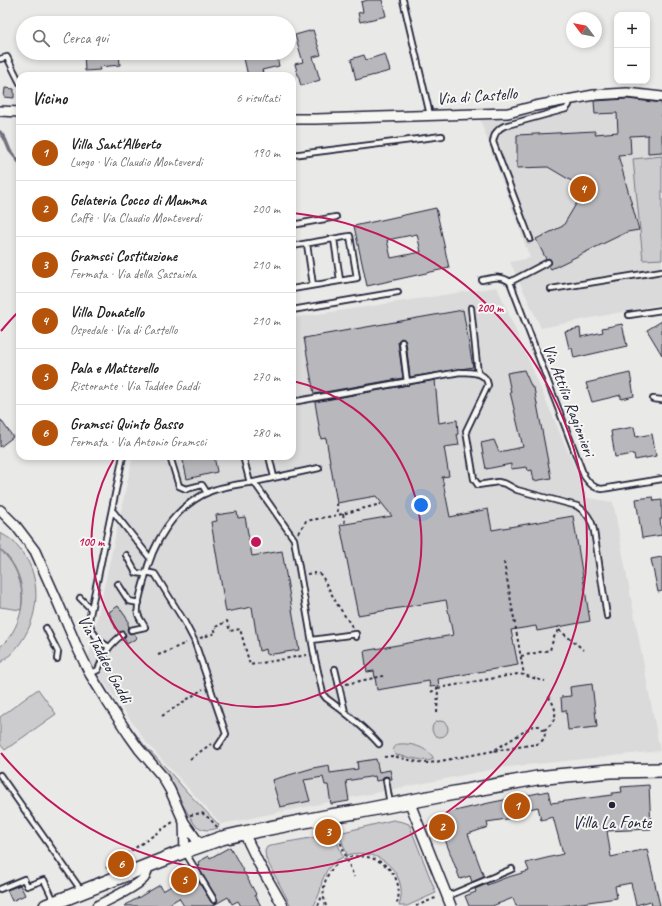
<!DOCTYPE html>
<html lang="it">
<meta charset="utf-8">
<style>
:root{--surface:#fff;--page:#f6f6f6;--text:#222;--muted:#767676;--line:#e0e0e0;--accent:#b45309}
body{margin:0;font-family:Caveat,sans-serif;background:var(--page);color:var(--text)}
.controls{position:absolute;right:12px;top:12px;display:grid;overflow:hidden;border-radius:8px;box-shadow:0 2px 6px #0003}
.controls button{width:36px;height:36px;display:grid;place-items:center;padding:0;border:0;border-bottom:1px solid var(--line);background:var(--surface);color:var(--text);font:20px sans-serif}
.compass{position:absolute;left:566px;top:12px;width:36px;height:36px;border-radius:50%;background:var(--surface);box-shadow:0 2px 6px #0003;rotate:302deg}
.you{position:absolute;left:421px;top:505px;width:14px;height:14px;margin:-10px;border:3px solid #fff;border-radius:50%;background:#1a73e8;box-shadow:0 0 0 6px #1a73e833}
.badge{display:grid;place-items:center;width:26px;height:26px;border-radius:50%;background:var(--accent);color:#fff;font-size:13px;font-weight:700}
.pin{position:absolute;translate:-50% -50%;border:2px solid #fff;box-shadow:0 1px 4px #0006}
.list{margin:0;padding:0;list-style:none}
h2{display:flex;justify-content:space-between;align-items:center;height:52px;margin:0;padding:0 16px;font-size:17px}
h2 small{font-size:13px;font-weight:400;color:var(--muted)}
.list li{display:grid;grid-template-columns:26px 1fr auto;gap:12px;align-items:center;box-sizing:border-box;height:56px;padding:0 16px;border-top:1px solid var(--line)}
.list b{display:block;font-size:15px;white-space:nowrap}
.list p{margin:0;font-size:13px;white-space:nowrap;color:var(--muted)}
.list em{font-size:13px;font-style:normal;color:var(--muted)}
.icon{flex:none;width:22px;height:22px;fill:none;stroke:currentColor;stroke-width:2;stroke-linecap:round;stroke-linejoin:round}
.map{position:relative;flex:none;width:662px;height:906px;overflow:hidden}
.search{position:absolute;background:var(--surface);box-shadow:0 2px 6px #0003;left:16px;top:16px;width:280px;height:44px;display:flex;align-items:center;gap:10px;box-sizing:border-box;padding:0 14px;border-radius:22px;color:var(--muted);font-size:15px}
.panel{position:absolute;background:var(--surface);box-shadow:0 2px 6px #0003;left:16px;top:72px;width:280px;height:388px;border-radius:12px}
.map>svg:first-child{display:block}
.built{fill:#dadada}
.green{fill:#ccccce;stroke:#777784}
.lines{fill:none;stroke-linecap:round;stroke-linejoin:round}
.stream{stroke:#71717f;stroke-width:3.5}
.building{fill:#b8b8bc;stroke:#22223b;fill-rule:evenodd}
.lane-casing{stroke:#22223b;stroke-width:8}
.street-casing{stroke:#22223b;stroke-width:12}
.secondary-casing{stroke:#22223b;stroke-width:16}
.path{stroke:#22223b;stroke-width:2;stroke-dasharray:3 3;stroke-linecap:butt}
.lane{stroke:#f6f6f2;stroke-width:4.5}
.street{stroke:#f6f6f2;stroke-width:9}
.secondary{stroke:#f6f6f2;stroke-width:13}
.ring{fill:none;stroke:#c2185b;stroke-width:2}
.poi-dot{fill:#22223b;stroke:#f6f6f2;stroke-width:1.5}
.labels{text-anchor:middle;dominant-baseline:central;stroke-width:4;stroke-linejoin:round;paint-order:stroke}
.street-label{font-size:17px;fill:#22223b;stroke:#f6f6f2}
.poi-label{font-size:17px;fill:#22223b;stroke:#f6f6f2}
.centre{fill:#c2185b;stroke:#f6f6f2;stroke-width:2}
.ring-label{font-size:12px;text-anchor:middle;font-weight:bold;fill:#c2185b;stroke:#f6f6f2;stroke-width:4;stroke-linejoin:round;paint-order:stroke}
</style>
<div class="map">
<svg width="662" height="906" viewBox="0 0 662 906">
<rect width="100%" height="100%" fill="#e9e9e7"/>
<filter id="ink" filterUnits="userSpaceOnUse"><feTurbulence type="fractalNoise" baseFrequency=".025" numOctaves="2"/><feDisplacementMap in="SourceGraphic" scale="8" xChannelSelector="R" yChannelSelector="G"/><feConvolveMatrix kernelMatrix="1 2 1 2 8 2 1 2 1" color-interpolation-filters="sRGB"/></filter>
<g filter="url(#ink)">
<!-- built -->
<path class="built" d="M628,97L662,99V304L541,328L510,262L530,258L480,119L594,98Z
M497,287L588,498L613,502L660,751L499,768L221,824L146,742L88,660L133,456H292V318Z"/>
<!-- green -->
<path class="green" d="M662,156V259L643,260L633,159Z
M0,533C4,535 9,538 13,541C16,544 18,548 21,551C23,554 26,558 28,561C46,597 32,641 0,663V647C4,643 9,639 12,633C29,606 25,570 0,549Z
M0,550C17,564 25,589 21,610L0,607Z
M38,689L56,714L5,750L0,744V717Z
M124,718L144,745L167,769L187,792L219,825L218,828C208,831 204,831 195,825L167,779L142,749L123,720Z
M432 729a8 8 0 1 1 16 0a8 8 0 1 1-16 0Z
M399,744C411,743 426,747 433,757V759L428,761L396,755C391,751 394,746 399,744Z
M393,820L403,822L409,824L436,893L407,906H399C410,874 379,846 347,855L339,833Z
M334,834L343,857L334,862L327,870L322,881L320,892L314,906H291L266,859L265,851L267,847L276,844Z"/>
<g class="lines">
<!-- stream -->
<path class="stream" d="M0,132L5,139L10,151L20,163"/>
</g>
<!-- building -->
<path class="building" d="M368,0H382L386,16L360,22L358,13L363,12L361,2Z
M313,30L321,55L313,57L320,80L301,86L295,64L303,62L295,35Z
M84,53H119L120,65L99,67L100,70L85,71Z
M248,53H276L279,66L262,70L264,76H248L243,54Z
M385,54L390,71L356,80L351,59L364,55L366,60Z
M5,88L14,89V98L4,97Z
M627,99L662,103V152L648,153V135L630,136L631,154L618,155L639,230L627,232L551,269L549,266L551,264V261L550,259H546L536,239L563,226L585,189L548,167L517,168V135L595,131V134L618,132L617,113L595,114L594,101Z
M436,208L449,268L367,286L354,226ZM417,234L421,252L391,258L387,240Z
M463,310L473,367L410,377L406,342L404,339L401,338L399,340L398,342L403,378L314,394L304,338Z
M662,321V355L647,330Z
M622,324L627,346L574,358L572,348H569L565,331L580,328L581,337L603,332L602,328Z
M524,370L532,388H534L551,478L534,481L532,470L528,471L527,467L511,469V464L486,469L481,443L494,440L499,452L523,447L510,392H511L507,373Z
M630,373L634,396L621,399V395L592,402L586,383Z
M435,380L439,423L457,420L458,434H457L459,445L444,447L449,476L442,477L450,517L488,509L492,530L573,516L590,621L537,631L536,626L511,630L518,665L438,679L439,686L430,687L429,681L377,690L374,671L367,672L364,651L453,635L446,600L358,615L340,525L392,516L376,496L337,503L326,438L321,439L315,402Z
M0,419L13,437L0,447Z
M634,427L636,437L652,434L656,456L635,460L634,454L615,457L611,431Z
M182,456H214L217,472L187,479Z
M653,497L654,501L662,500V519H660L662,535L642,538L636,499Z
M237,512L238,518L245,517L252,556L282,551L299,650L267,655L266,649L259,651L252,607L226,612L211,522L217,521L216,515Z
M662,557V591L658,592L651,559Z
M118,606L128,620V624L129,627L127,629L128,632L130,634L134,633L137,638L127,644L124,638L126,636L125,633L123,631L120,632L116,629L109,612Z
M592,684L597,727L568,730L566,710L562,711L561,697L571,696L570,687Z
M376,759L379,772L390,770L392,779H390L389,777L386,776L383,777L382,780L376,781L375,776L346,781L349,801L331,804L328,785H325L323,777L304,780L310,801L280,807L272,780L313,768L329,765L330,773L358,769L357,762Z
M649,785L651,829L607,831L611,857L647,849L660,906H652L651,901L636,905L631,883L615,886L617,898L560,906H516L513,898L492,906H469L465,896L476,892L475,889L487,884V885L505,878L529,871L526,863L563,854L553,817L541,820L538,807L512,813L513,818L487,822L488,827L468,834L484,877L472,882L470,876L460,879L438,821L449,817L448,814L455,811L489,803L548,791L551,803L612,795V793L622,792L621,787Z
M230,847L256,894L255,895L261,906H241L238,901L232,904L228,897L212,906H184L179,898L166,906H124L160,885L163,891L178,882L177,880L192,871L211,902L213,903H216L217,901V898L198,867L200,866L198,862L209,856L210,858Z
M20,885L25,895L12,901L7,890Z"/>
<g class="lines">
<!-- lane casing -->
<g class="lane-casing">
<path id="lane" d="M403,0L430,115
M0,59L7,57L20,83
M292,155L442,136
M292,225L336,217
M334,239L340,280
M530,239L493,142C494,134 497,129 504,126L566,109L569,105L567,100
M307,244L313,285
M292,246L350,236L357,278L292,289
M482,280C493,278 501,275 510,282L584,476C589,483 593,488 602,489L662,479
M510,282L548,262
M551,289L662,271
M471,308L478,374
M292,310L398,292
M629,315L662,310
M402,342L407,382
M653,399L662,400
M292,402L460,372C471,373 486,371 488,385L466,431L474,479L478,485L498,482L506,484L517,490L577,506C587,512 592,520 594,531L607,616
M243,456L250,483
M269,456L274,477
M171,460L179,486L186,489L202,485L204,488L207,493
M254,482L319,468
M112,510L150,558
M126,555L136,573L145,574
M146,572L155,574L184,621L194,640L226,734L218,746
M118,584L129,601L139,603
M80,598L91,609
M46,628L58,652L57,659
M131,630L145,627C143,623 139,618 138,614C136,607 142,588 144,581C152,543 174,506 211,491C224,486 240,484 254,482L294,539L314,654L323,694L326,698C345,712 363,726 379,744
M312,640L356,634V637
M109,647C98,641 91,632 89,620L123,456
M335,669L345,712
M90,674L98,670C105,653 107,647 122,635
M0,775L81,890
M386,780L390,804
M185,852L214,900
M0,889L24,879L27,886L44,880L54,901
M448,896L512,869"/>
</g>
<!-- street casing -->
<g class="street-casing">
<path id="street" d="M0,111L20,112
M292,119H316L508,113L535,106L594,95L627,93L662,97
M0,510L16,526L35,551L56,598L77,647L90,674L106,700L129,735L139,749L162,776L170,790L184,822L201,846
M409,801L451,906
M184,822L185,851
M244,833L259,864L283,906
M97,906C108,900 137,887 144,878C147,874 147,871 147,866"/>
</g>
<!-- secondary casing -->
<g class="secondary-casing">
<path id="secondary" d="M46,906L185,851L222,838L244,833L330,816L356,812L438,796L537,778L556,776L610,771L662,770"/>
</g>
<!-- path -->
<path class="path" d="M337,503L338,515
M343,514L345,524
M298,533L306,521L338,515L381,504
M504,562L524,675
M307,574L315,573L320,574L323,578L337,604L353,628
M559,630L584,650
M200,638L216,633L214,628L227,621L230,631L240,629L250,665L307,655
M158,655L164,653L186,643
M521,656L550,650L554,637L559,630L558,627
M346,684L383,676
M438,688L518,674C528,675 536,680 545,681
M431,692L438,688L437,714
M162,716L203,689
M544,730C559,720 558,708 547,695
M384,757L392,756L414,761L424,763H430L493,751L533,726H539L544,730C546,736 544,741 537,744L493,751
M190,759L211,744
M190,815L202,813L210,819L218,828
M334,826L354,877
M430,828L444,823
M106,868L173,822
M318,906L322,896H323
M326,906C322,895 323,883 329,873C352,837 412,864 396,906
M416,906L438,897"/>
<!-- lane -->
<use href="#lane" class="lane"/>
<!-- street -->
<use href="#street" class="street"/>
<!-- secondary -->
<use href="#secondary" class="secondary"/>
</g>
</g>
<!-- distance rings -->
<g class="ring">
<path d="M293 381A165 165 0 1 1 115 457"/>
<path d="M1 331A331 331 0 0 1 20 310M293 213A331 331 0 1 1 1 753"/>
</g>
<!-- markers -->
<circle class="poi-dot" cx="612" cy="805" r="4"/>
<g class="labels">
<!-- street labels -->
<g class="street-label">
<text transform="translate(477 96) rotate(-4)">Via di Castello</text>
<text transform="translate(569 400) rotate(69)">Via Attilio Ragionieri</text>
<text transform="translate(105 659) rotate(62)">Via Taddeo Gaddi</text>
</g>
<!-- poi labels -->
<g class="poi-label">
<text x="612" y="822">Villa La Fonte</text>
</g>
</g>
<circle cx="256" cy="542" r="6" class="centre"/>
<g class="ring-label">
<text x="490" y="312">200 m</text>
<text x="91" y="546">100 m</text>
</g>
</svg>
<div class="controls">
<button>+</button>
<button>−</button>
</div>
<svg class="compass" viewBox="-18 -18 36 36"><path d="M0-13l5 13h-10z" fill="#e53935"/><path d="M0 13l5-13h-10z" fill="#767676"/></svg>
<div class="you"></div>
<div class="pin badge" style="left:517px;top:806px">1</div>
<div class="pin badge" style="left:442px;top:827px">2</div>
<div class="pin badge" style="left:328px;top:832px">3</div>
<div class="pin badge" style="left:583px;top:189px">4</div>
<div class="pin badge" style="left:184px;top:880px">5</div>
<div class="pin badge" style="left:121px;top:864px">6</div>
<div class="search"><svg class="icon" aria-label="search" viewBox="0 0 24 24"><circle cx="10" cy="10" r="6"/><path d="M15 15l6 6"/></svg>Cerca qui</div>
<section class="panel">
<h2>Vicino<small>6 risultati</small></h2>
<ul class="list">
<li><span class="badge">1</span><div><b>Villa Sant'Alberto</b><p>Luogo · Via Claudio Monteverdi</p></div><em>190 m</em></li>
<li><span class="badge">2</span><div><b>Gelateria Cocco di Mamma</b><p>Caffè · Via Claudio Monteverdi</p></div><em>200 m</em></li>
<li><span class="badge">3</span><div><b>Gramsci Costituzione</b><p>Fermata · Via della Sassaiola</p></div><em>210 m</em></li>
<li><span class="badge">4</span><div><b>Villa Donatello</b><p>Ospedale · Via di Castello</p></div><em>210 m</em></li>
<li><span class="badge">5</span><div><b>Pala e Matterello</b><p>Ristorante · Via Taddeo Gaddi</p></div><em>270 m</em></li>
<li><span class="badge">6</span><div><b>Gramsci Quinto Basso</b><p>Fermata · Via Antonio Gramsci</p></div><em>280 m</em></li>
</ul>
</section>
</div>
